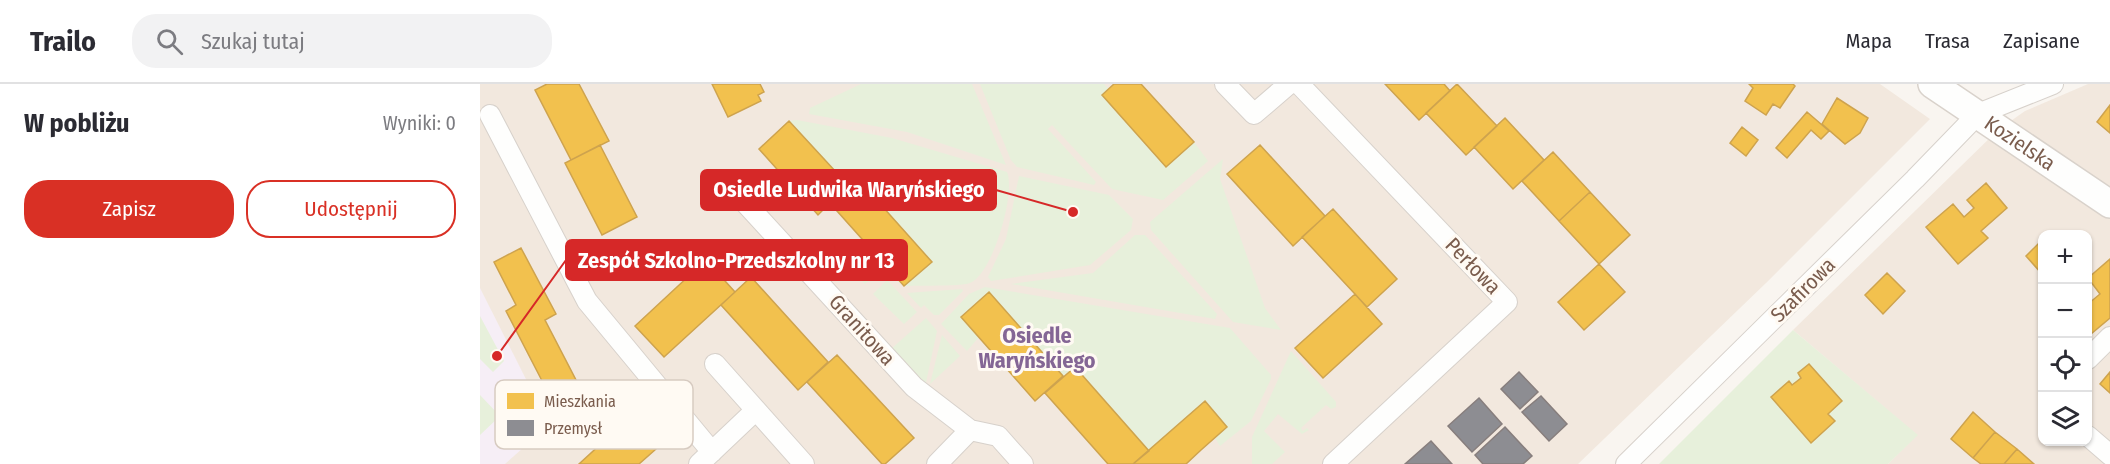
<!DOCTYPE html>
<html lang="pl">
<meta charset="utf-8">
<style>
:root{--surface:#fff;--page:#f2f2f3;--text:#2b2b33;--muted:#7c7c81;--line:#e1e1e2;--accent:#d93025}
body{margin:0;font-family:"Fira Sans Condensed",sans-serif;background:var(--page);color:var(--text)}
.controls{position:absolute;right:18px;bottom:18px;display:grid;overflow:hidden;border-radius:12px;box-shadow:0 2px 4px #0004}
.controls button{width:54px;height:54px;display:grid;place-items:center;padding:0;border:0;border-bottom:2px solid var(--line);background:var(--surface);color:var(--text);font:30px sans-serif}
.list{margin:0;padding:0;list-style:none}
h2{display:flex;justify-content:space-between;align-items:center;height:78px;margin:0;padding:0 24px;font-size:26px}
h2 small{font-size:20px;font-weight:400;color:var(--muted)}
.actions{display:flex;gap:12px;padding:18px 24px}
.actions a{flex:1;padding:14px 0;border:2px solid var(--accent);border-radius:24px;text-align:center;font-size:21px;color:var(--accent)}
.actions .main{background:var(--accent);color:#fff}
.icon{flex:none;width:33px;height:33px;fill:none;stroke:currentColor;stroke-width:2;stroke-linecap:round;stroke-linejoin:round}
.map{position:relative;flex:none;width:1630px;height:380px;overflow:hidden}
header{display:flex;align-items:center;gap:36px;box-sizing:border-box;height:84px;padding:0 30px;background:var(--surface);border-bottom:2px solid var(--line)}
header strong{font-size:28px}
nav{display:flex;gap:33px;margin-inline-start:auto;font-size:21px}
.search{width:420px;height:54px;background:var(--page);display:flex;align-items:center;gap:15px;box-sizing:border-box;padding:0 21px;border-radius:24px;color:var(--muted);font-size:22px}
main{display:flex}
aside{flex:1;background:var(--surface)}
.map>svg:first-child{display:block}
.residential{fill:#f2e8de;fill-rule:evenodd}
.education{fill:#f6eef6}
.green{fill:#e7f0db}
.homes{fill:#f2c14e;stroke:#cea34e;stroke-width:1.5}
.industry{fill:#8d8d92;stroke:#877e7d;stroke-width:1.5}
.lines{fill:none;stroke-linecap:round;stroke-linejoin:round}
.street-casing{stroke:#d7d1cb;stroke-width:22}
.secondary-casing{stroke:#d9d2cb;stroke-width:30}
.street{stroke:#fefefd;stroke-width:20}
.secondary{stroke:#fefefd;stroke-width:27}
.labels{text-anchor:middle;dominant-baseline:central;stroke-width:6;stroke-linejoin:round;paint-order:stroke}
.street-label{font-size:21px;fill:#7a5c4d;stroke:#fffaf3}
.neighbourhood-label{font-size:22px;font-weight:bold;fill:#846695;stroke:#fffaf3}
.key{fill:#fffaf3;stroke:#d7cbc1;stroke-width:1.5}
.key-label{font-size:16px;fill:#7a5c4d}
.leader{fill:none;stroke:#d62828;stroke-width:2}
.callout-dot{fill:#d62828;stroke:#fffaf3;stroke-width:2}
.callout{fill:#d62828;stroke:#d62828;stroke-width:2}
.callout-label{font-size:22px;text-anchor:middle;font-weight:bold;fill:#fff}
</style>
<header>
<strong>Trailo</strong>
<div class="search"><svg class="icon" aria-label="search" viewBox="0 0 24 24"><circle cx="10" cy="10" r="6"/><path d="M15 15l6 6"/></svg>Szukaj tutaj</div>
<nav><a>Mapa</a><a>Trasa</a><a>Zapisane</a></nav>
</header>
<main>
<aside>
<h2>W pobliżu<small>Wyniki: 0</small></h2>
<ul class="list">
</ul>
<div class="actions"><a class="main">Zapisz</a><a>Udostępnij</a></div>
</aside>
<div class="map">
<svg width="1630" height="380" viewBox="0 0 1630 380">
<rect width="100%" height="100%" fill="#f9f5f0"/>
<!-- residential -->
<path class="residential" d="M0,0H1400L1450,35L1286,199L1098,380H0Z
M1608,0H1630V380H1408L1437,351L1313,246L1518,46L1545,27ZM1562,150H1608V358H1562Z"/>
<!-- education -->
<path class="education" d="M0,204L69,341L25,380H0Z"/>
<!-- green -->
<path class="green" d="M381,0H492L526,81L427,48L329,30L330,24Z
M500,0H624L629,5L622,11L686,82L714,58L728,77L683,116L632,105L572,41L568,45L616,98L614,101L537,83L531,76Z
M317,36L412,54L527,88C536,108 513,190 490,199C478,203 439,201 424,202L451,177L377,94L368,101L309,37Z
M743,75L740,95L785,224L801,246L753,238L671,146L670,138Z
M539,92L629,111L653,135L651,146L610,181L511,197L508,193L526,155Z
M655,151H665L737,230L735,235L531,200L613,189Z
M369,155L399,188L385,200L356,168Z
M407,196L437,228L424,240L393,210Z
M505,203L750,244L791,291V295L771,337L740,362L735,354L747,343L725,318L669,367L595,283L583,292L509,208L481,232L499,253L487,267L461,240L489,210Z
M482,205L483,207L459,231H454L444,221L441,224L427,209Z
M0,232L24,277L13,288L0,275Z
M446,234L457,247L445,303L411,265Z
M1313,246L1438,351L1408,380H1179Z
M462,251L480,272L450,300Z
M811,267L856,318V323L851,325L846,321L821,344L823,347L827,344L829,346L822,350L798,330L784,347L805,368L792,380H772V353Z
M0,311L20,332L0,351Z"/>
<!-- homes -->
<path class="homes" d="M67,0H99L129,57L91,76L55,6Z
M232,0H280L284,8L278,11L281,17L248,33Z
M634,0H661L714,58L686,83L622,11Z
M905,0H964L970,7L939,36Z
M977,0L1017,42L986,71L946,29Z
M1313,0L1315,2L1300,24L1293,20L1286,31L1265,17L1273,4L1269,0Z
M1357,14L1388,34L1380,49L1365,60L1342,40Z
M1630,21V49L1617,38Z
M1327,28L1349,47L1341,55L1331,46L1307,74L1296,64Z
M1025,34L1064,76L1033,105L994,63Z
M309,37L368,101L338,131L279,65Z
M1262,43L1278,56L1266,72L1250,59Z
M120,61L157,133L122,151L85,79Z
M780,61L845,132L813,162L747,90Z
M1073,68L1110,108L1079,137L1042,97Z
M377,94L452,178L424,202L349,118Z
M1506,99L1527,124L1501,147L1508,154L1478,180L1446,143L1473,120L1484,133L1494,124L1487,116Z
M1110,108L1150,151L1119,180L1079,137Z
M853,125L917,195L887,223L822,153Z
M1562,156V190L1546,172Z
M41,164L76,230L65,236L96,296L75,322L26,227L36,221L14,178Z
M1630,175V234L1611,250L1608,246V220L1620,210L1608,194Z
M226,176L255,208L184,273L155,242Z
M1119,180L1145,208L1104,246L1078,218Z
M1407,189L1425,207L1403,230L1385,211Z
M271,193L348,278L318,306L241,221Z
M509,208L583,292L555,317L481,233Z
M875,210L902,240L843,294L815,264Z
M357,271L434,354L405,380H402L327,298Z
M1329,280L1362,317L1348,330L1355,337L1331,359L1291,313L1309,297L1312,301L1321,294L1318,289Z
M595,283L669,367L653,380H628L565,309Z
M1630,288V309L1620,300Z
M725,317L747,343L721,366L706,380H653Z
M1493,328L1515,348L1493,374L1471,355Z
M148,335L176,365L159,380H99Z
M1515,348L1537,365L1524,380H1501L1493,374Z
M1537,365L1554,380H1524Z"/>
<!-- industry -->
<path class="industry" d="M1039,288L1058,308L1040,325L1021,305Z
M1061,312L1087,340L1069,357L1042,328Z
M999,314L1022,340L992,368L968,342Z
M1025,343L1052,372L1043,380H1003L995,371Z
M951,357L972,380H925Z"/>
<g class="lines">
<!-- street casing -->
<g class="street-casing">
<path id="street" d="M745,0L774,30L809,0
M819,0L1027,218L853,380
M10,31L107,217L232,368
M257,110L434,303L490,346
M1608,275L1630,253
M235,280L324,380
M1608,352L1630,371
M219,380L276,326
M457,380L490,346L518,352L543,380
M1146,380L1435,95L1498,30L1573,0"/>
</g>
<!-- secondary casing -->
<g class="secondary-casing">
<g id="secondary">
<path id="s1" d="M1452,0L1630,120"/>
</g>
</g>
<!-- street -->
<use href="#street" class="street"/>
<!-- secondary -->
<use href="#secondary" class="secondary"/>
</g>
<g class="labels">
<!-- street labels -->
<g class="street-label">
<text stroke="none"><textPath href="#s1" startOffset="106">Kozielska</textPath></text>
<text transform="translate(993 182) rotate(46)">Perłowa</text>
<text transform="translate(1323 206) rotate(-45)">Szafirowa</text>
<text transform="translate(382 246) rotate(48)">Granitowa</text>
</g>
<!-- neighbourhood labels -->
<g class="neighbourhood-label">
<text x="557" y="251">Osiedle<tspan x="557" dy="25">Waryńskiego</tspan></text>
</g>
</g>
<!-- legend -->
<rect x="15" y="296" width="198" height="69" rx="9" class="key"/>
<rect x="27" y="309" width="27" height="16" fill="#f2c14e"/>
<rect x="27" y="336" width="27" height="16" fill="#8d8d92"/>
<g class="key-label">
<text x="64" y="323">Mieszkania</text>
<text x="64" y="350">Przemysł</text>
</g>
<!-- callouts -->
<path class="leader" d="M593 128L516 106M17 272L86 176"/>
<g class="callout-dot">
<circle cx="593" cy="128" r="6"/>
<circle cx="17" cy="272" r="6"/>
</g>
<g class="callout">
<rect x="221" y="86" width="295" height="40" rx="6"/>
<rect x="86" y="156" width="341" height="40" rx="6"/>
</g>
<g class="callout-label">
<text x="369" y="113">Osiedle Ludwika Waryńskiego</text>
<text x="256" y="184">Zespół Szkolno-Przedszkolny nr 13</text>
</g>
</svg>
<div class="controls">
<button>+</button>
<button>−</button>
<button><svg class="icon" aria-label="locate" viewBox="0 0 24 24"><circle cx="12" cy="12" r="6"/><path d="M12 2v4M12 18v4M2 12h4M18 12h4"/></svg></button>
<button><svg class="icon" aria-label="layers" viewBox="0 0 24 24"><path d="M12 4l9 5-9 5-9-5zM3 14l9 5 9-5"/></svg></button>
</div>
</div>
</main>
